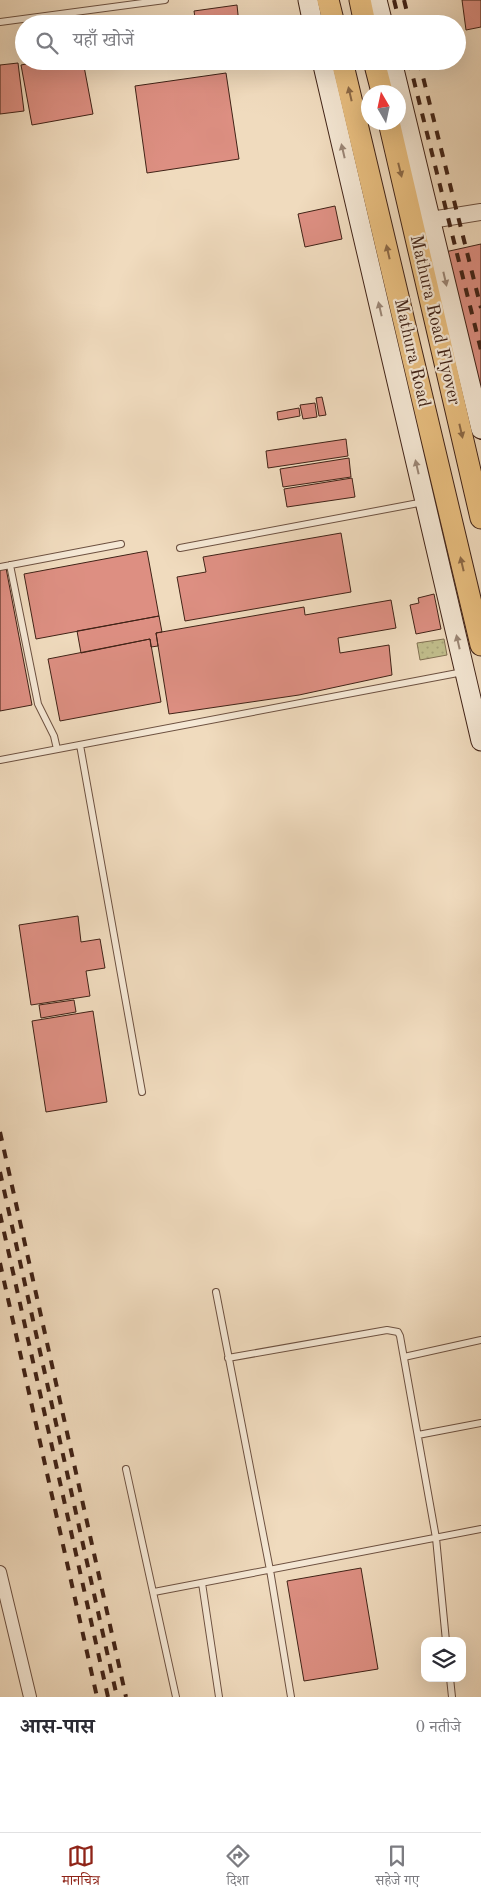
<!DOCTYPE html>
<html lang="hi">
<meta charset="utf-8">
<style>
:root{--surface:#fff;--page:#f7f7f7;--text:#2b2b33;--muted:#7c7c81;--line:#e1e1e2;--accent:#8f2418}
body{margin:0;font-family:"Old Standard TT","Noto Serif Devanagari",serif;background:var(--page);color:var(--text)}
.controls{position:absolute;right:15px;bottom:15px;display:grid;overflow:hidden;border-radius:10px;box-shadow:0 5px 20px #0002}
.controls button{width:45px;height:45px;display:grid;place-items:center;padding:0;border:0;border-bottom:1px solid var(--line);background:var(--surface);color:var(--text);font:25px sans-serif}
.compass{position:absolute;left:361px;top:85px;width:45px;height:45px;border-radius:50%;background:var(--surface);box-shadow:0 5px 20px #0002;rotate:351deg}
.list{margin:0;padding:0;list-style:none}
h2{display:flex;justify-content:space-between;align-items:center;height:65px;margin:0;padding:0 20px;font-size:21px}
h2 small{font-size:16px;font-weight:400;color:var(--muted)}
.icon{flex:none;width:28px;height:28px;fill:none;stroke:currentColor;stroke-width:2;stroke-linecap:round;stroke-linejoin:round}
.map{position:relative;flex:none;width:481px;height:1697px;overflow:hidden}
.search{position:absolute;background:var(--surface);box-shadow:0 5px 20px #0002;left:15px;right:15px;top:15px;height:55px;display:flex;align-items:center;gap:12px;box-sizing:border-box;padding:0 18px;border-radius:28px;color:var(--muted);font-size:19px}
.sheet{height:135px;background:var(--surface)}
nav{display:flex;justify-content:space-around;align-items:center;box-sizing:border-box;height:70px;border-top:1px solid var(--line);background:var(--surface);font-size:14px;color:var(--muted)}
nav a{display:grid;justify-items:center;gap:2px}
nav .on{color:var(--accent)}
.map>svg:first-child{display:block}
.grass{fill:url(#grass-dots);stroke:#817052}
.building{fill:#dd8f82;stroke:#412317}
.lines{fill:none;stroke-linecap:round;stroke-linejoin:round}
.service-casing{stroke:#6d5141;stroke-width:8}
.minor-casing{stroke:#6d5141;stroke-width:14}
.tertiary-casing{stroke:#6d5141;stroke-width:18}
.secondary-casing{stroke:#412317;stroke-width:21}
.trunk-casing{stroke:#412317;stroke-width:23}
.service{stroke:#f5e8d5;stroke-width:6}
.minor{stroke:#f5e8d5;stroke-width:12}
.tertiary{stroke:#f5e8d5;stroke-width:16}
.secondary{stroke:#f5e8d5;stroke-width:19}
.trunk{stroke:#e8be7f;stroke-width:21}
.rail{stroke:#412317;stroke-width:4;stroke-dasharray:9 9;stroke-linecap:butt}
.oneway{fill:#8c6946}
.oneway2{fill:#9b8676}
.labels{text-anchor:middle;dominant-baseline:central;stroke-width:4.5;stroke-linejoin:round;paint-order:stroke}
.street-label{font-size:18px;fill:#412317;stroke:#f5e8d5}
</style>
<div class="map">
<svg width="481" height="1697" viewBox="0 0 481 1697">
<defs>
<pattern id="grass-dots" width="8" height="8" patternUnits="userSpaceOnUse" patternTransform="scale(1.25)"><rect width="8" height="8" fill="#c1be8c"/><path d="M2 2h.1M6 6h.1" fill="none" stroke="#a7a378" stroke-width="1.8" stroke-linecap="round"/></pattern>
</defs>
<rect width="100%" height="100%" fill="#f0dbbe"/>
<filter id="stains"><feTurbulence type="fractalNoise" baseFrequency=".004" numOctaves="4"/><feColorMatrix values="0 0 0 0 .2 0 0 0 0 .09 0 0 0 0 .02 0 0 0 .5 -.17"/></filter>
<radialGradient id="worn" r=".72"><stop offset=".6" stop-color="#630" stop-opacity="0"/><stop offset="1" stop-color="#630" stop-opacity=".3"/></radialGradient>
<!-- grass -->
<path class="grass" d="M444,639L447,655L420,660L417,643Z"/>
<!-- building -->
<path class="building" d="M462,0H481V27L466,30Z
M237,5L239,24H196L194,11Z
M42,61H83L93,114L32,125L21,65Z
M18,63L24,111L0,114V65Z
M226,73L239,159L147,173L135,86Z
M335,206L342,239L305,247L298,214Z
M481,244V439L480,440L451,318L445,252Z
M322,397L326,415L319,416L316,398Z
M315,403L317,417L303,419L300,405Z
M299,408L300,416L278,420L277,412Z
M346,439L348,456L268,468L266,451Z
M349,458L351,477L283,487L280,469Z
M352,478L355,497L287,507L284,489Z
M341,533L351,592L185,621L177,577L206,572L203,557Z
M147,551L159,616L36,639L24,574Z
M6,568L32,705L0,711V570Z
M434,594L441,629L416,634L410,605L419,603L418,598Z
M391,600L396,628L338,638L340,653L389,645L392,675L299,695L169,714L156,633L304,607L305,615Z
M159,616L162,632L156,633L158,646L151,647L150,639L81,653L77,631Z
M150,639L161,702L60,721L48,659Z
M78,916L81,942L100,939L105,968L86,971L90,996L31,1005L19,925Z
M74,1000L76,1012L41,1018L39,1005Z
M93,1011L107,1102L46,1112L32,1021Z
M361,1568L378,1669L304,1681L287,1581Z"/>
<g class="lines">
<!-- service casing -->
<g class="service-casing">
<path id="service" d="M0,22L165,0
M180,548L424,502
M10,565L38,704L54,736L57,749
M0,567L121,544
M80,745L142,1092
M0,760L463,672
M216,1292L270,1570L291,1697
M404,1357L481,1340
M228,1358L387,1330L398,1332L400,1336L436,1538L446,1641
M418,1435L481,1423
M126,1469L176,1697
M202,1583L219,1697
M154,1592L481,1529
M450,1678L452,1697"/>
</g>
<!-- minor casing -->
<g class="minor-casing">
<path id="minor" d="M0,1572L30,1697"/>
</g>
<!-- tertiary casing -->
<g class="tertiary-casing">
<path id="tertiary" d="M431,220L481,212"/>
</g>
<!-- secondary casing -->
<g class="secondary-casing">
<path id="secondary" d="M308,0L313,24
M377,0L383,24
M322,61L481,741
M392,61L481,429"/>
</g>
<!-- trunk casing -->
<g class="trunk-casing">
<path id="trunk" d="M328,0L334,24
M360,0L365,24
M342,61L481,645
M374,61L382,92
M389,122L481,518"/>
</g>
<!-- service -->
<use href="#service" class="service"/>
<!-- minor -->
<use href="#minor" class="minor"/>
<!-- tertiary -->
<use href="#tertiary" class="tertiary"/>
<!-- secondary -->
<use href="#secondary" class="secondary"/>
<!-- trunk -->
<use href="#trunk" class="trunk"/>
<!-- rail -->
<path class="rail" d="M394,0L400,24
M404,0L410,24
M409,61L481,350
M419,61L481,308
M0,1132L126,1697
M0,1172L117,1697
M0,1214L108,1697
M0,1263L97,1697"/>
</g>
<!-- one-way arrows -->
<defs><path id="oneway-solid" d="M-6-.8H1V-3.2L6.5 0L1 3.2V.8H-6Z" transform="scale(1.25)"/></defs>
<g class="oneway">
<use href="#oneway-solid" transform="translate(350 94) rotate(-103)"/>
<use href="#oneway-solid" transform="translate(400 170) rotate(76)"/>
<use href="#oneway-solid" transform="translate(388 252) rotate(-103)"/>
<use href="#oneway-solid" transform="translate(461 431) rotate(77)"/>
<use href="#oneway-solid" transform="translate(462 564) rotate(-103)"/>
</g>
<g class="oneway2">
<use href="#oneway-solid" transform="translate(343 151) rotate(-103)"/>
<use href="#oneway-solid" transform="translate(445 279) rotate(77)"/>
<use href="#oneway-solid" transform="translate(380 309) rotate(-103)"/>
<use href="#oneway-solid" transform="translate(417 467) rotate(-103)"/>
<use href="#oneway-solid" transform="translate(458 642) rotate(-103)"/>
</g>
<g class="labels">
<!-- street labels -->
<g class="street-label">
<text transform="translate(435 320) rotate(77)">Mathura Road Flyover</text>
<text transform="translate(412 353) rotate(77)">Mathura Road</text>
</g>
</g>
<rect width="100%" height="100%" filter="url(#stains)"/>
<rect width="100%" height="100%" fill="url(#worn)"/>
</svg>
<div class="controls">
<button><svg class="icon" aria-label="layers" viewBox="0 0 24 24"><path d="M12 4l9 5-9 5-9-5zM3 14l9 5 9-5"/></svg></button>
</div>
<svg class="compass" viewBox="-18 -18 36 36"><path d="M0-13l5 13h-10z" fill="#e53935"/><path d="M0 13l5-13h-10z" fill="#7c7c81"/></svg>
<div class="search"><svg class="icon" aria-label="search" viewBox="0 0 24 24"><circle cx="10" cy="10" r="6"/><path d="M15 15l6 6"/></svg>यहाँ खोजें</div>
</div>
<section class="sheet">
<h2>आस-पास<small>0 नतीजे</small></h2>
<ul class="list">
</ul>
</section>
<nav>
<a class="on"><svg class="icon" aria-label="map" viewBox="0 0 24 24"><path d="M3 6l6-2 6 2 6-2v14l-6 2-6-2-6 2zM9 4v14M15 6v14"/></svg>मानचित्र</a>
<a><svg class="icon" aria-label="directions" viewBox="0 0 24 24"><path d="M12 3l9 9-9 9-9-9zM9 14v-3h6M13 9l2 2-2 2"/></svg>दिशा</a>
<a><svg class="icon" aria-label="saved" viewBox="0 0 24 24"><path d="M7 4h10v16l-5-4-5 4z"/></svg>सहेजे गए</a>
</nav>
